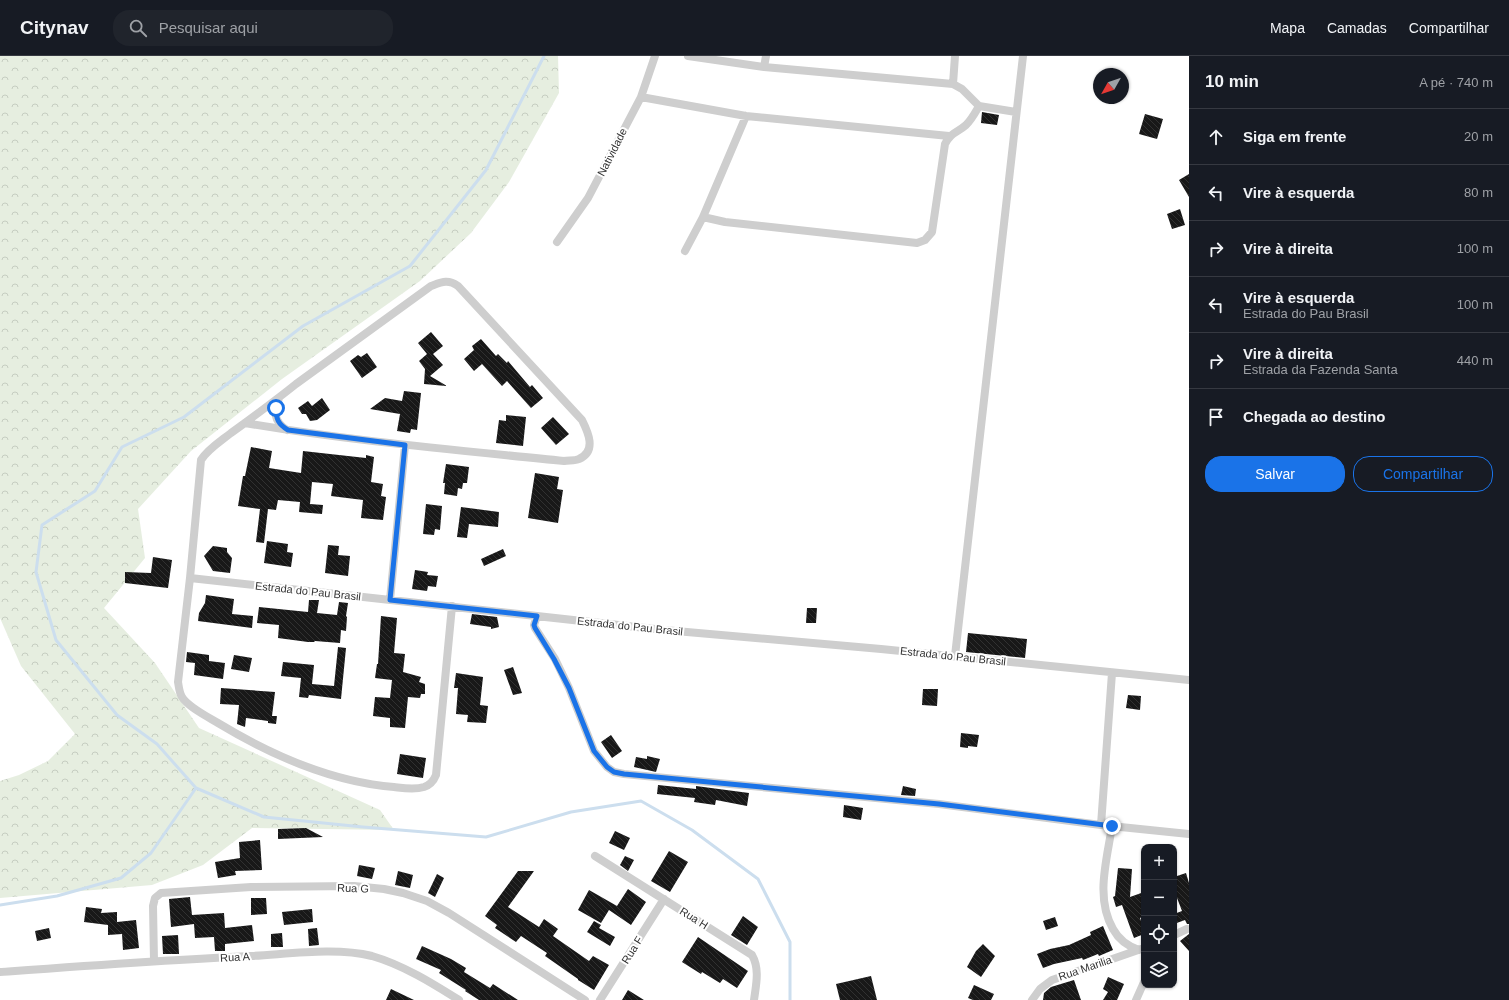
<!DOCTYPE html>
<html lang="pt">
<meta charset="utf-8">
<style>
:root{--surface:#171b24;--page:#20242c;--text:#f1f3f6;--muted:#9ea1a6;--line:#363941;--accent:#1a73e8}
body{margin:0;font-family:Arial,sans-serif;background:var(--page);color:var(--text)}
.controls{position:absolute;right:12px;bottom:12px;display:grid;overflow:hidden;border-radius:8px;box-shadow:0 1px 3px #0004}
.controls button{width:36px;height:36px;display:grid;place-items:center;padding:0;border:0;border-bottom:1px solid var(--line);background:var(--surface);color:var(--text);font:20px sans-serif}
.compass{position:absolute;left:1093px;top:12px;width:36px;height:36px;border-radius:50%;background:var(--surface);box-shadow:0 1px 3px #0004;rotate:230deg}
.stop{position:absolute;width:12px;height:12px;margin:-9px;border:3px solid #1a73e8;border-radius:50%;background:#fff}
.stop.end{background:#1a73e8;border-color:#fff;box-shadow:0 1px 4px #0008}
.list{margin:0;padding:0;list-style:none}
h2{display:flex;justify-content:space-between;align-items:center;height:52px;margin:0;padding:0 16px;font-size:17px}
h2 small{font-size:13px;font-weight:400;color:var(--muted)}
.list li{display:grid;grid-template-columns:26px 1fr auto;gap:12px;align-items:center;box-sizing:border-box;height:56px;padding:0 16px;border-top:1px solid var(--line)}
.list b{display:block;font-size:15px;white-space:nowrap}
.list p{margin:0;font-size:13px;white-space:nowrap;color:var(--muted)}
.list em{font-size:13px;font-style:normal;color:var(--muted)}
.actions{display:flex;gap:8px;padding:12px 16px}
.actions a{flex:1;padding:9px 0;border:1px solid var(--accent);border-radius:16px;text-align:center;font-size:14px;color:var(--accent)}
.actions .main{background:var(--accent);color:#fff}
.icon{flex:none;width:22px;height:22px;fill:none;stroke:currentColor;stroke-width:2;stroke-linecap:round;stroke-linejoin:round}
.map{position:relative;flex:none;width:1189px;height:944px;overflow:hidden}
header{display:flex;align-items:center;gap:24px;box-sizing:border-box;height:56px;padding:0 20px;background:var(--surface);border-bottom:1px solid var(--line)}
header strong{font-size:19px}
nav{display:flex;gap:22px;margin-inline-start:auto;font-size:14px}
.search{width:280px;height:36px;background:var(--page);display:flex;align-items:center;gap:10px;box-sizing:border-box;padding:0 14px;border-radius:16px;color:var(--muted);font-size:15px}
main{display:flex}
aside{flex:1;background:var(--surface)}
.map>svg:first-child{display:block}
.forest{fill:url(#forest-crowns)}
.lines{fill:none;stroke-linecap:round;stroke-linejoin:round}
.stream{stroke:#ccdeee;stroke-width:3}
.building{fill:url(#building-back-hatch)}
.minor{stroke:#cecece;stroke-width:8}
.route{stroke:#1a73e8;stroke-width:5}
.labels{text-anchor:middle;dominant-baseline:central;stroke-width:4;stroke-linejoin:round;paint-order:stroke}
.street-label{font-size:11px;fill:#313131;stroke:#fff}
</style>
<header>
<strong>Citynav</strong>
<div class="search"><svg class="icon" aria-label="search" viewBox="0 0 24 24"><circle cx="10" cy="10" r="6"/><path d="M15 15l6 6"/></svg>Pesquisar aqui</div>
<nav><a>Mapa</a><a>Camadas</a><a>Compartilhar</a></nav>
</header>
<main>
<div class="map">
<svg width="1189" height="944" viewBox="0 0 1189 944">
<defs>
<pattern id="forest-crowns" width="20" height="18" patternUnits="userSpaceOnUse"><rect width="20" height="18" fill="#e6eee0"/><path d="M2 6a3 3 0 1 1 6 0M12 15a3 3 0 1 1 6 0" fill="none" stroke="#c6cdc1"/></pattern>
<pattern id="building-back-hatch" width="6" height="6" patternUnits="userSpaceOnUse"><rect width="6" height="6" fill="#181818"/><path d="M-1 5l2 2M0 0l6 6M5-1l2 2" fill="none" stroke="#313131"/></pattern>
</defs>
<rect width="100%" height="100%" fill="#fff"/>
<!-- forest -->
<path class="forest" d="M0,0H558L559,37L509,126L471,177L420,225L282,323L191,395L138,453L145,502L104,552L155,607L199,672L380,754L394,774L252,772L203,809L152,829L0,842V725L19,719L48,705L75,678L21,610L0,562Z"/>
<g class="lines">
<!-- stream -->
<path class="stream" d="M544,0L486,114L410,210L303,270L184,361L122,391L95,435L42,469L36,516L56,584L117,659L157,688L196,732L264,761L363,771L486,781L571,756L641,745L692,774L758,823L790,886V944
M0,849L57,840L121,822L151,797L196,732"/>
</g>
<!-- building -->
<path class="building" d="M982,56L999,59L997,69L981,67Z
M1145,58L1163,63L1157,83L1139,78Z
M1189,118V141L1179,124Z
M1180,153L1185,169L1172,173L1167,158Z
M431,276L443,290L433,298L443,309L430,320L447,330L424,328L425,313L419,305L427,298L418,287Z
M481,283L496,300L498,298L507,307L508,305L530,331L532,329L543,342L531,352L507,325L502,330L482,308L474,315L464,303L474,294L472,290Z
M367,297L377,311L362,322L350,305L358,299L361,301Z
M404,335L421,337L417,374L411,373L410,377L397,375L400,358L370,353L385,342L402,345Z
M322,342L330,354L317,364L310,365L306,358H302L298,352L308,345L312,350Z
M506,359L526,361L523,390L496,387L499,364L506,365Z
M553,361L569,378L556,389L541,372Z
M251,391L272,395L269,412L301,417L303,395L366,402V399L374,401L371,426L383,428L381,440L386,441L383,464L361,462L363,444L331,440L333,428L312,426L310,448L323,449L322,458L299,456L300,446L278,444L276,454L268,453L264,487L256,486L260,453L238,450L243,420H245Z
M446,408L469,411L467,427H463L462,433L458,432L457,440L444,438L445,427H443Z
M535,417L559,421L557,433L563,434L558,467L528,462Z
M426,448L442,450L440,474L435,473L434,479L423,478Z
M461,451L499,456L498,471L469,468L467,482L457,481Z
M267,485L288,488L287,496L293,497L291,511L264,507Z
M328,489L339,490L338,499L350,500L348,520L325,517Z
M213,490L227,492V496L232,502L230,517L213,515L204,500Z
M503,493L506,500L484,510L481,503Z
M153,501L172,504L168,532L125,527V516L151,517Z
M415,514L428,516L427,519L438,520L436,531L428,530L427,535L412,533Z
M206,539L234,543L232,558L253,560L252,572L198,565L199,557L205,547Z
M309,544H319L317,557L337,559L339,546L348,547L346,560L347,561L346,575L341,574L340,587L315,585L314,586H308L278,582L279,569L257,567L259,551L308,556Z
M807,552H817L816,567H806Z
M472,558L497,561L499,571L491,573V571L470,568Z
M381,560L397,562L394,597L405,598L403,616L421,621L419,626L425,628V638H421L420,642L408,641L405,672L390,671V662L373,660L375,641L390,642L392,624L375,622L377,608H378Z
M968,577L1027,583L1025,602L966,596Z
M338,591L346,592L341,643L309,639L308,642L299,641L301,622L281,620L283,606L314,609L312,628L334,630Z
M187,596L209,599V605L225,607L223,623L194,619L195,607L186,606Z
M234,599L252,602L249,616L231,613Z
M513,611L522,637L513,639L504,614Z
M456,617L483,621L480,649L488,650L486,667L467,666L468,659L456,658L458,632H454Z
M221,632L275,636L272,660H277L276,668L268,667V665L246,662L245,671L237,668L239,649L220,648Z
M923,633H938L937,650L922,649Z
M1128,639L1141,640L1140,654L1126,652Z
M961,677L979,679L977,691L968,690V692L960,691Z
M611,679L622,695L612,702L601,686Z
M400,698L426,702L423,722L397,718Z
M647,700L660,703L656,716L634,711L636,701L647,703Z
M658,729L696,733V730L749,737L747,750L716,744L715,749L694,746L695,742L657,738Z
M903,730L916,733L915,740L901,739Z
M844,749L863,752L861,764L843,761Z
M306,772L323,781L278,783V773Z
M615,775L630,782L624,794L609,787Z
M260,784L262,814L235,815L236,819L218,822L215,806L240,802L239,786Z
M669,795L688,806L670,836L651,825Z
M625,800L634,804L628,815L620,809Z
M359,809L375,812L372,823L357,820Z
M1118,812L1132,813L1130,841L1144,836V860L1140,862L1144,873V878L1134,882L1122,849L1116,851L1113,841L1115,840Z
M398,815L413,819L410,832L395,829Z
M518,815H534L508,851L539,871L544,863L558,873L553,880L589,905L593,900L609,909L594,934L578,924V923L545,900L547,897L521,880L516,886L495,872L497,869L485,860Z
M1186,817L1189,827V868H1187L1185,864L1174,868V858L1182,855L1174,834V821Z
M437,818L444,822L435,841L428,837Z
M628,833L646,846L631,869L609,854L601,867L578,854L589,834L617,850Z
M190,841L192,859L224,857L225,872L252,869L254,885L225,888V895H215L214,881L195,882L194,868L171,871L169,843Z
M251,842H266L267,858L251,859Z
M86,851L102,853L101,857L117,856V866L136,864L139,892L123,894L122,878L108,879V869L84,866Z
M312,853L313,866L284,869L282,856Z
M743,860L758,871L747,889L731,879Z
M1055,861L1058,870L1046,874L1043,865Z
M594,865L601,869L599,872L615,881L610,890L587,876Z
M1103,870L1113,894L1099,900L1098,898L1083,904L1082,902L1054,908L1043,912L1037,898L1050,893L1069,889L1091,879L1090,876Z
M49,872L51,882L37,885L35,875Z
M317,872L319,889L309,890L308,873Z
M282,877L283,891H271V878Z
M1189,878V895L1180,885Z
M178,879L179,898H163L162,880Z
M698,881L748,915L737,932L723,923L720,927L702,916L701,918L682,906Z
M983,888L995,900L981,921L967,911L976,895Z
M422,890L451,903L466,912L464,916L490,932L493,928L518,944H479L465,935L466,934L439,917L441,914L416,903Z
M871,920L877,944H840L836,928Z
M1108,921L1124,928L1117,944H1103L1108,936L1103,933Z
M1074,924L1081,944H1043L1044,937L1051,931Z
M974,929L994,938L991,944H973L968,942Z
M391,933L414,944H386Z
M628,934L644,944H622Z"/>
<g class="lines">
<!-- minor -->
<path class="minor" d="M688,0L764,11L953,28L962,33L979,50L1016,56
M764,11L766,0
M953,28L955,0
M641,41L746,60L949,80
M703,161L725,166L917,187L925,184L932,176L945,88C951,76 957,77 966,69C972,63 975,57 979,50
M557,186L588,142L641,41L655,0
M685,195L703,161L746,60
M279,342C274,356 273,365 287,374
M245,367C350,385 457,394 564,405C568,404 575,405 579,403C597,395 588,376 582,364L458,230C448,223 442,226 431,230L296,328C275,345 253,361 231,377C221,385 208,393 201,404L190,522L664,574L881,593L1189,624
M190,522L178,626C179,631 179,636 182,641C188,651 208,661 218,667C271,699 331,726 394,731C403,732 414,734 424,731C430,729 434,724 436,719L452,550
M390,544L405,389
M537,560L534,569L535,572L555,603L569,632L594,695L607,711L614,716L624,718L939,748L1101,769L1189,778
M955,600L1023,0
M1101,769L1112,617
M1112,770C1107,804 1095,841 1113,873C1119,884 1127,890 1139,894
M595,800L752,899C760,913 756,929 754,944
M1174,879L1187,873
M154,905L153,850L155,842L161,837L251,831L354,830L384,833L403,837L427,845L449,857L585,944
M0,916C84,910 167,904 251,900C289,898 336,891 372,900C403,909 432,927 459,944
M600,944L664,843
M1032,944L1040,933L1052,924L1144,892
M1136,944L1144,926"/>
</g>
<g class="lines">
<!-- route -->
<path class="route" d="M276,352C276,363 278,368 288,374L405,389L390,544L537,560L534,569L535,572L554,603L569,632L594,695L607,711L614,716L624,718L939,748L1112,770"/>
</g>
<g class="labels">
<!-- street labels -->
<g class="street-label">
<text transform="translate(612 96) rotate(-63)">Natividade</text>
<text transform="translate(308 535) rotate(6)">Estrada do Pau Brasil</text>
<text transform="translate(630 570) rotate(6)">Estrada do Pau Brasil</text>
<text transform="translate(953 600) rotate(6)">Estrada do Pau Brasil</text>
<text transform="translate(353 832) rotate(2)">Rua G</text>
<text transform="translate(694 862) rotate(32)">Rua H</text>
<text transform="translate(632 894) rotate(-58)">Rua F</text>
<text transform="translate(235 901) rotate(-3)">Rua A</text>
<text transform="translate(1085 912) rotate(-19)">Rua Marilia</text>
</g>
</g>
</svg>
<div class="controls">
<button>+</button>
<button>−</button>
<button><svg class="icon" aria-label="locate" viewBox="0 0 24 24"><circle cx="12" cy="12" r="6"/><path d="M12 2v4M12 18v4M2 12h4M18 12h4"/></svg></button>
<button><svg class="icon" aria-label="layers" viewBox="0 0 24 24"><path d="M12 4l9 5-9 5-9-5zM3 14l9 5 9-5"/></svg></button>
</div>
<svg class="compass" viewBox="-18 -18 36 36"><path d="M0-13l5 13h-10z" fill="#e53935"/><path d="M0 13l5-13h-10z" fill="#9ea1a6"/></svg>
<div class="stop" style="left:276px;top:352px"></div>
<div class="stop end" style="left:1112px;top:770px"></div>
</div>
<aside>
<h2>10 min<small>A pé · 740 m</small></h2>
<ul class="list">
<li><svg class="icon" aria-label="ahead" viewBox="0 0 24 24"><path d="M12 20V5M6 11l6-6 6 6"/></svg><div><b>Siga em frente</b></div><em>20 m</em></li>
<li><svg class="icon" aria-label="left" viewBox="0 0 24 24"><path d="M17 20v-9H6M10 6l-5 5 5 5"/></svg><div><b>Vire à esquerda</b></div><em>80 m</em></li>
<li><svg class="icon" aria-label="right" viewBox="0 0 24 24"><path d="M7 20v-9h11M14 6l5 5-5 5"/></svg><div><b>Vire à direita</b></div><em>100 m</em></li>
<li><svg class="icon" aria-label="left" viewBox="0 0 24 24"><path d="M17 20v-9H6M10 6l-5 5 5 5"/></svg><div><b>Vire à esquerda</b><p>Estrada do Pau Brasil</p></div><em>100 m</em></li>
<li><svg class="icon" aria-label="right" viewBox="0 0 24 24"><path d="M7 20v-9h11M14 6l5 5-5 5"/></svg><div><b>Vire à direita</b><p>Estrada da Fazenda Santa</p></div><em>440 m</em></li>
<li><svg class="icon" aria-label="arrive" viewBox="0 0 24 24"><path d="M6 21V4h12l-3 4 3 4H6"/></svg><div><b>Chegada ao destino</b></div></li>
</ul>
<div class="actions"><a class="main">Salvar</a><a>Compartilhar</a></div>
</aside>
</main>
